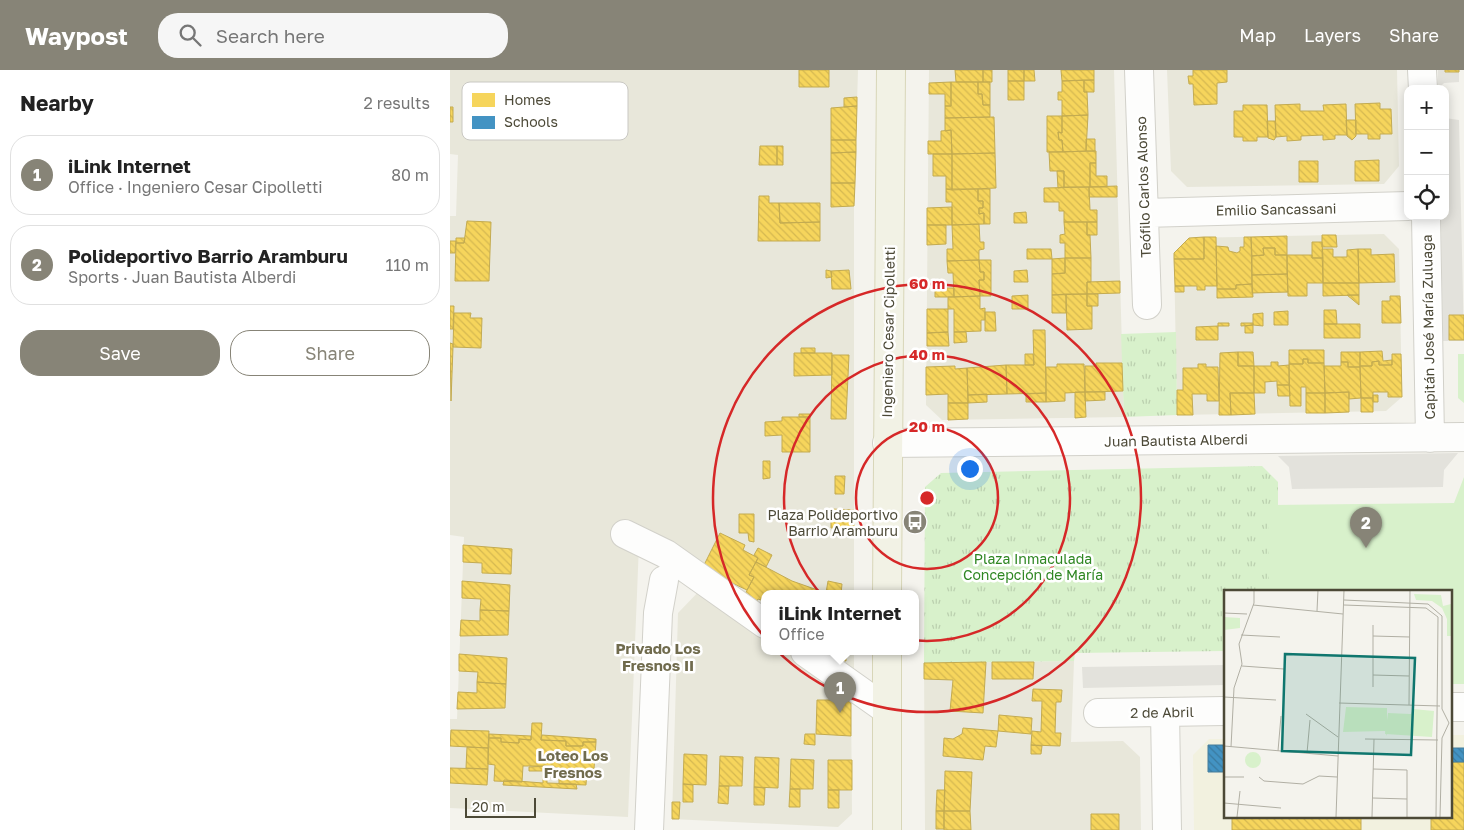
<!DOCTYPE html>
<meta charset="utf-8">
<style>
:root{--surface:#fff;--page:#f6f6f6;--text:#222;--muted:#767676;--line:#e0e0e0;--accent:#878477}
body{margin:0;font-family:"Golos Text",sans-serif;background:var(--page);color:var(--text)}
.controls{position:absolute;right:15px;top:15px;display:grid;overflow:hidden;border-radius:10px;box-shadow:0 2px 12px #0003}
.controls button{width:45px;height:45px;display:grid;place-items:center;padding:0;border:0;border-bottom:1px solid var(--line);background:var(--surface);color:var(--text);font:25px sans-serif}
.scale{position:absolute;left:15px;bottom:12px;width:71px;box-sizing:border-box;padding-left:5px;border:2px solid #4c4937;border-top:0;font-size:14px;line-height:18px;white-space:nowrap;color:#4c4937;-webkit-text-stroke:4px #fff;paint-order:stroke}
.you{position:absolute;left:519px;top:398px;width:18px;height:18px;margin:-12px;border:4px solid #fff;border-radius:50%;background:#1a73e8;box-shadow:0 0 0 8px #1a73e833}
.badge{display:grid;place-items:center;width:32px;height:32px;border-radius:50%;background:var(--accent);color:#fff;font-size:16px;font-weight:700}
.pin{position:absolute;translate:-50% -41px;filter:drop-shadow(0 1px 2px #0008)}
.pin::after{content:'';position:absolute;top:26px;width:18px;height:15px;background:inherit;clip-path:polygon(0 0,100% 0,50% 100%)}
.popup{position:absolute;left:311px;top:520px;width:158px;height:65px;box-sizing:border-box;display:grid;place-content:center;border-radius:10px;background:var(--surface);filter:drop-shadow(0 1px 4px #0005);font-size:16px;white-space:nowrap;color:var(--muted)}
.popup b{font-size:19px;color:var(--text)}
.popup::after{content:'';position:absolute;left:50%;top:100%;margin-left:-10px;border:10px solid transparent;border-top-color:var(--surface)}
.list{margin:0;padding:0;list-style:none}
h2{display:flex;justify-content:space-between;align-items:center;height:65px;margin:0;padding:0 20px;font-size:21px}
h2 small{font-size:16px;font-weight:400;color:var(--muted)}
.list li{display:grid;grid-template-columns:32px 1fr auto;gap:15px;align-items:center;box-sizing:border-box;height:80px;margin:0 10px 10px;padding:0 10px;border:1px solid var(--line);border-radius:20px}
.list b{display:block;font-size:19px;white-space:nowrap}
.list p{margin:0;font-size:16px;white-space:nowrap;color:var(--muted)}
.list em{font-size:16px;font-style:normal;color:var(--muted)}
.actions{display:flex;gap:10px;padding:15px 20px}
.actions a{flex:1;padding:11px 0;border:1px solid var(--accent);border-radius:20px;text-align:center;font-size:18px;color:var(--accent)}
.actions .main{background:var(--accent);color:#fff}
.icon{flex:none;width:28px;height:28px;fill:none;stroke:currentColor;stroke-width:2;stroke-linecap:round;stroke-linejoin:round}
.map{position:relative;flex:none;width:1014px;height:760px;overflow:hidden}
header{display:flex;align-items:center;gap:30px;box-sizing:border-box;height:70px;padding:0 25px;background:var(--accent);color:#fff}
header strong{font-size:24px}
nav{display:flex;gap:28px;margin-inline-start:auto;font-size:18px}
.search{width:350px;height:45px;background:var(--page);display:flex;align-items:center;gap:12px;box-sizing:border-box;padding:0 18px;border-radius:20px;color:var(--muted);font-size:19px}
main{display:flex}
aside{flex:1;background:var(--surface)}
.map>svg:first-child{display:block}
.residential{fill:#e8e7da}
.education{fill:#f2f1df}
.grass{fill:#d8f1cb}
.park{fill:url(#park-tufts)}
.parking{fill:#e3e2dc}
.homes{fill:url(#homes-back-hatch);stroke:#c3ab51}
.schools{fill:url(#schools-back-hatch);stroke:#467d99}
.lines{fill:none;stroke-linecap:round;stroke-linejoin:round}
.minor-casing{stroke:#d2d1ca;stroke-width:30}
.major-casing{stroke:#d8d6b8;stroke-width:30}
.minor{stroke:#fdfdfc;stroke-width:28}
.major{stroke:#f2f2e5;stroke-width:28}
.ring{fill:none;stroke:#d62828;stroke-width:2.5}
.labels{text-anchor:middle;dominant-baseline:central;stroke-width:5;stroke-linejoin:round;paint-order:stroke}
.street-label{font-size:14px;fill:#4c4937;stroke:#fff}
.poi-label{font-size:14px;fill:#4c4937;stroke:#fff;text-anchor:end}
.park-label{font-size:14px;fill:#2e8622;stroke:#fff}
.neighbourhood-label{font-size:15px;font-weight:bold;fill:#706b4d;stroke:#fff}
.inset-road{fill:none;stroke:#b1afa4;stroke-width:1}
.view{fill:#0f766e;fill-opacity:0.15;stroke:#0f766e;stroke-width:2.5}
.inset-edge{fill:none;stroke:#4c4937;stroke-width:2.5}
.key{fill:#fff;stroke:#c9c8c3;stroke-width:1}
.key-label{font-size:14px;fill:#4c4937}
.centre{fill:#d62828;stroke:#fff;stroke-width:2.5}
.ring-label{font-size:15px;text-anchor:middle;font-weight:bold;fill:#d62828;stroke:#fff;stroke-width:5;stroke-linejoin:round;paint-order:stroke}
</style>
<header>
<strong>Waypost</strong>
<div class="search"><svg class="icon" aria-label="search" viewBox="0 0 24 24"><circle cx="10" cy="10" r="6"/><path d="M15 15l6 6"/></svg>Search here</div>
<nav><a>Map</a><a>Layers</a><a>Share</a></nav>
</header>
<main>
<aside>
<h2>Nearby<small>2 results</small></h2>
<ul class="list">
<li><span class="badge">1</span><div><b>iLink Internet</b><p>Office · Ingeniero Cesar Cipolletti</p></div><em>80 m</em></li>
<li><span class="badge">2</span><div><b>Polideportivo Barrio Aramburu</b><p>Sports · Juan Bautista Alberdi</p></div><em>110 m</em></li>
</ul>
<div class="actions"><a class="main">Save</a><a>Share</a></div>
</aside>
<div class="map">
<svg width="1014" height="760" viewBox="0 0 1014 760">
<defs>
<pattern id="park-tufts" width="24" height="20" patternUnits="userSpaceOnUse" patternTransform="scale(1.25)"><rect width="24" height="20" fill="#d8f1cb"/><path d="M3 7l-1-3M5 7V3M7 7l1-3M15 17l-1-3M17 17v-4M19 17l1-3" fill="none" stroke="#bbd0af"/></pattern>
<pattern id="homes-back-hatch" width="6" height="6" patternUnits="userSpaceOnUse" patternTransform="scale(1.25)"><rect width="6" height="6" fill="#f6d55c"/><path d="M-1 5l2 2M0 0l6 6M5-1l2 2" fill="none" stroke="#d5b851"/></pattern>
<pattern id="schools-back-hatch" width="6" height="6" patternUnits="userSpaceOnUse" patternTransform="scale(1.25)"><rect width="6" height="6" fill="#4393c3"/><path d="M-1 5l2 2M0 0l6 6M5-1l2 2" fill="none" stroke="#3a7a9f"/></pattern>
</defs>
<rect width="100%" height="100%" fill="#f4f3ed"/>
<!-- residential -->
<path class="residential" d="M0,0H408L404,136V524H315V547L189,474L178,747L0,738V649H7L14,467L0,465V146H6L8,85L0,84Z
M479,0H664L674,347L492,350L476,335Z
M717,0H947L949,96L934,114L737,117L721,101Z
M934,164L949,179L952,327L936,341L727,345L724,183L739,168Z
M254,516L315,559V582H346L401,622L402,744L388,757L222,749L228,543Z
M367,582H404V609Z
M624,591L621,672L673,671L690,687L691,760H475L474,593Z"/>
<!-- education -->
<path class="education" d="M1000,665H1014V760H744L743,685L759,669H775V746H1000Z"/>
<!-- grass -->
<path class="grass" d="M1008,284H1014V333L1008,328Z
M1014,407V614H1000V521H802L818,435L1004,433Z"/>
<!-- park -->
<path class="park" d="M726,262L727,345L674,347L671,264Z
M812,396L828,412V435L818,436L819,521H775V581L625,583L624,591L474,593L475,417L491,403Z"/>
<!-- parking -->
<path class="parking" d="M988,0H1009V12L994,13L988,19Z
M995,48L1009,50L1014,271H993L991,146H995Z
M1008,383L994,400L993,417L842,419L839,397L828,386Z
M775,595V615L633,618L632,597Z"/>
<!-- homes -->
<path class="homes" d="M349,0H379V17H349Z
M505,0H533V12H506Z
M533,0H542V12H533Z
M558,0H574V11H558Z
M574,0H584L585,11H574Z
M611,0H644V10L612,11Z
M743,0H777V12L767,13V34L744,35L743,14H739L738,6H743Z
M995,0H1009V2H995Z
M634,10H644V22H634Z
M634,10V22H637L638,45L612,46V30H608V22H612V11Z
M558,11H574V30H558Z
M501,12V36H495V24H479V13Z
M501,12H528V24H532L533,35H540V47L495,48V36H501Z
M528,12H540V35H533L532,24H528Z
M407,27V36L394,37V28Z
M930,33V39H941L942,64H930V69H918V64H906L905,34Z
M850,34V41H874L873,35L896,34L897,65H885V69L873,70V65L851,66V70L837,71V66L826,67L825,35Z
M793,35H817L818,67H807V71H793V67H784V41H793Z
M407,36L406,70H381V38Z
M0,37H3V52H0Z
M638,45L636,81L613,82L612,70H609L608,62L612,63V46Z
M597,46H612V63L608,62L609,70H612L613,82H597Z
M544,47L545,83L502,84L501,60L495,61V48Z
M896,50H906V66L902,70L897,66Z
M817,51H825L826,67L824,70L818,68Z
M501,60L502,84H478V71H491V61Z
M636,69H645V81H636Z
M381,70H406V82L381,83Z
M310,76H327V95H309Z
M327,76H333V95H327Z
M646,81V93H640V117H614V101H600L599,82Z
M406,82L405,113H381V83Z
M545,83L546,118L502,120V84Z
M483,84H502V120L496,119V106H483Z
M929,90V111H905V91Z
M849,91H868V112H849Z
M640,93H646V106H657V117H640Z
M607,101H614V117L608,118Z
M381,113H405L404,136L381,137Z
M667,116V127H639V117Z
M639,117L640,140H647V152H614V141H609V132H594V118Z
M496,119H528V131H533V138H529V144L534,143V154L502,155V132H496Z
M528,119H540V154H534V143L529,144V138H533V131H528Z
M309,126H319V133H329L330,153L370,152V171H308Z
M329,133H370V152L330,153Z
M502,137V155H477V138Z
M576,142L577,153H564V143Z
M17,151L41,152L39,211H5L6,173H14Z
M614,152H637V165H640L641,188H615V173H610V165L615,164Z
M637,152H647V165H637Z
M529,154L530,172H534V179L529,180V190L497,191V179H503L502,155Z
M477,155H496V174L477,175Z
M872,165H886L887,177H872Z
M837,166V185H825V178H813L814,185L802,186L801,167Z
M754,167H766L767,216H755V220H747V216H725L724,189H754Z
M754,167V189H724V183L739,168Z
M794,167H801L802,214L786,215V219H767L766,176L778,177L779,181L787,183L790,181V177H794Z
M6,168H15L14,173H6Z
M0,171H6L5,183H0Z
M862,172H872L873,188H862Z
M813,178H825V185H837V204L802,205V186L814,185Z
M577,179H601L602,189H577Z
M872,179H883V187H897V180L908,179L909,213H873Z
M908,179H921V185L944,184L945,212L909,213Z
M837,185H862V188H873V213H857V226H838Z
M615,188H641V212H637V224L602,225V204L615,203Z
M615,188V203L602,204V189Z
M529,190H541V226H530L529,210H534V202H530Z
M529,190L530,202H534V210H529L530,226L504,227L503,203H498L497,191Z
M376,200L381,201L382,207L376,208Z
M399,200L401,219H382L381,201Z
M577,200L578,212H564V201Z
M837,204L838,222L802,223V205Z
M670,211V223L637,224V212Z
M873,213H909V225L873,226Z
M802,214L803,227L767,228V219H786V215Z
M725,216H734V222H725Z
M485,218H504V227H485Z
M616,224V243H602V225Z
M616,224H637V236H642V259L617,260Z
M637,224H648V236H637Z
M578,225V239H562V226Z
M897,225H909V235Z
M530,226V239L535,238V250H531V261L504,262V239H498V227Z
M940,226H950L951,253H932V231H940Z
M0,236H4L3,259H0Z
M477,239H498V262L477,263Z
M874,240H886L887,254H874Z
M838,241V255H824V242Z
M535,242H545L546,261H535Z
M4,243H21L20,248H32L31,278L3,277Z
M813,243V256L803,255V244Z
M999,245H1014V270H999Z
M768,253H779V256H768Z
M791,253H803V255L791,256Z
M874,254H910V268H874Z
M803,255V263H795V256Z
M768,256V270H746V257Z
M583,260H595L596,323L557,324L556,295H584Z
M498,262L499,276H477V263Z
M504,262H516L517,272L504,273Z
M0,273L3,274V277L1,331Z
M351,278H365V283H351Z
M839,280H874V293H858V289H853V294H839Z
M932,281L933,291L942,290V295H929V291L922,292V296H910V282Z
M788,282V296H804V323H780L781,345H769L770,283Z
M788,282H803L804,296H788Z
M891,282H910V297H898V292H891Z
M344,283H382V305L344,306Z
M575,284H583L584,295H575Z
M942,284H951L952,327H938V322H923V328H911L910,296H922V292L929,291V295H942Z
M382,285H399L396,349H381Z
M853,289H858V293H874L875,323H856V317H851V336H840L839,294H853Z
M821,292H828V296L839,295V315H827V311L815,312V323H804V296H821Z
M891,292H898V297H910L911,328L899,329V322L875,323L874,296H891Z
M646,293H672L673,321L635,322V296H646Z
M607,294H634L635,322L615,323V331L596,332V297H607Z
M748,294H756V297H768L769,331H757V324H742L743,345H727V320H733V298H748Z
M556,295L557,324L518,325L517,298Z
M505,296V299L517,298L518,333H498V324L476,325V297Z
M827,315H839L840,326H828Z
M625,322H635L636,347L625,348Z
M635,322H655V330L635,331Z
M899,322V342L875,343V323Z
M596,323V332H576V324Z
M780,323H804L805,344L781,345Z
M856,323H875V343H856Z
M537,324V332L518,333V325Z
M923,325H928V332H923Z
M911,328H923V342H911Z
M498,333H518V349L498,350Z
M349,344H360V347H349Z
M332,347H360V382H332V365L315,366V352L332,351Z
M313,391H320V408L313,409Z
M385,406H395L394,424H385Z
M381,439L404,440V458H381Z
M289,444H304V472L299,471L298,463H289Z
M270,463L295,475L293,480L308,488L299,505L304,507L297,520L252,499Z
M13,475L62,479L61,504L32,503V493L13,492Z
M308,478L322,485L316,497L306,492L308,488L304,485Z
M306,492L342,511L376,523V524H315L314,531L308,529L305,534L293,528L304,507L299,505Z
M12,511L60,515L59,541L30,540L31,529L12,528Z
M378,511L392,514L391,524L376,523Z
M30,540L59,541L58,565L10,566L11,550L30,551Z
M374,582H396V591L381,589Z
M9,584L57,588L56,614L27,612L28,602L9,601Z
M536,592L533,643L500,641L503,610L474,609V593Z
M542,592H584L583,609H542Z
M27,612L56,614L55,638L7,639L8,622L27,623Z
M583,619L612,620L611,632H606L605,663H611L610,676L581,675L582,661L591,662L592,631H582Z
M367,630H401V666L366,664Z
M549,645L582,648L581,664L548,661Z
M82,653H92L91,670L116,671V676H133V672H146L144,699H137L136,715L109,714V698L99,696H73L72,712L44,711L45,695L38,694L39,668H51V672L69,673V669L81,670Z
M513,658L548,661L546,677L535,676L533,690L493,686L494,668L503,669L512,664Z
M1,660L39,661L38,678L0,676Z
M39,664L81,666V670L69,669V673L51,672V668H39Z
M355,664H365V675L354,674Z
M92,665L146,669V672H133V676H116V671L91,670Z
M581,675L592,676L591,684H581Z
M17,677L38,678V699L16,698Z
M234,684L257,685L256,715L233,714Z
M270,686L293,687L292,716H269Z
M305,687L329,688L328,718L304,717Z
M341,689L364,690L363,719H340Z
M378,690H402V720H378Z
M1000,692H1014V760H981V746H1000Z
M99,696H102L103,702L97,701V713L126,714L127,719L53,715L54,710L93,713V701H79V697Z
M0,698L38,699L37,715L0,713Z
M495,701L522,702L520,741H494Z
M233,714L243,715V732H233Z
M269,716H279L278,734L268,733Z
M304,717L315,718L314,735H304Z
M340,719H350V737H339Z
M378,720H389V738H378Z
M487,720H495L494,741H486Z
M222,732H230L229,749H222Z
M486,741H494V759H486Z
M494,741H520L521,760H494Z
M641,744H669V760H641Z
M782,746H911V760H782Z"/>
<!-- schools -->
<path class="schools" d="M758,675H775V702H758Z
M1000,678H1014V692H1000Z"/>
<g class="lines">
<!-- minor casing -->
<g class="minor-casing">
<path id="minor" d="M689,0L697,235
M972,0L973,19
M694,143L958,136
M976,146L980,368
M437,373L1014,367
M175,464L216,484L315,554
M355,582L437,640
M1000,637H1014
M715,642L717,760
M648,643L775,641
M199,760L208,543L214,510"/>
</g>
<!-- major casing -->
<g class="major-casing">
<path id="major" d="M437,524L441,0
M437,582V760"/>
</g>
<!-- minor -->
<use href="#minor" class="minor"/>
<!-- major -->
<use href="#major" class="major"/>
</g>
<!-- distance rings -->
<g class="ring">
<circle cx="477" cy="428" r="71"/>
<circle cx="477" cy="428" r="143"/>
<circle cx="477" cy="428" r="214"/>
</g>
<!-- icons -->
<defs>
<g id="bus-disc" transform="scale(1.25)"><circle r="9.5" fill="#878477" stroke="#fff"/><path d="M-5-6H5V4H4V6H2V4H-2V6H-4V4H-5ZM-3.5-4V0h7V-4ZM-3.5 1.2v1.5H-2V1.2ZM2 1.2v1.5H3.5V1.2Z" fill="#fff"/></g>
</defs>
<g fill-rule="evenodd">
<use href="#bus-disc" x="465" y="452"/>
</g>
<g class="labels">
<!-- street labels -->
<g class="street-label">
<text transform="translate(693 117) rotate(-92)">Teófilo Carlos Alonso</text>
<text transform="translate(826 139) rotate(-1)">Emilio Sancassani</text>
<text transform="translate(978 257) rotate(-91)">Capitán José María Zuluaga</text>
<text transform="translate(438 262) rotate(-89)">Ingeniero Cesar Cipolletti</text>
<text transform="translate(726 370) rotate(-1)">Juan Bautista Alberdi</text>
<text transform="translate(712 642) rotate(-1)">2 de Abril</text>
</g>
<!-- poi labels -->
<g class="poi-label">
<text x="448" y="444">Plaza Polideportivo<tspan x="448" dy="16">Barrio Aramburu</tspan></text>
</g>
<!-- park labels -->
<g class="park-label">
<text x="583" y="488">Plaza Inmaculada<tspan x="583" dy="16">Concepción de María</tspan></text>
</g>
<!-- neighbourhood labels -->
<g class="neighbourhood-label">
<text x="208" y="578">Privado Los<tspan x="208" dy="17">Fresnos II</tspan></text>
<text x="123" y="685">Loteo Los<tspan x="123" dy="17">Fresnos</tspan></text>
</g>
</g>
<!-- overview -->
<g transform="translate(774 520)">
<rect width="228" height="228" fill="#f4f3ed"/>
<path d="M189,119L210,121L208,147L161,144L164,123L187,124Z" fill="#d8f1cb"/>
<path d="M190,4L217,5L219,16L227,14V46H223V29L218,18L208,11L192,10ZM0,27L16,28V38L0,40ZM122,117L163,118V146L161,141L119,142ZM21 170a8 8 0 1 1 16 0a8 8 0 1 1-16 0Z" fill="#d8f1cb"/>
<path class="inset-road" d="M120,10L204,14L218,26V119L225,133L218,148L216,227M29,15L119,24M120,15L202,18L214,27L212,227M93,21L94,0M0,23L23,24M17,45L56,47M149,46L186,47M18,76L60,79M149,85L185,86M149,97V35M0,107L52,110M115,113L216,116M185,115L186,0M82,124L114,147M141,149L214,150M0,156L114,166M7,157L10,98L18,74L15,54L30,13V0M54,161L57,126M83,163L86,130M149,179L183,180V227M0,187H20M35,187L40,191L79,194L95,186L113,187M149,208L183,209M0,213L57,218M13,227L16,201M112,227L120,0M148,227L150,149"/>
<path class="view" d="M61,64L191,68L187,165L58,161Z"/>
<rect width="228" height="228" class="inset-edge"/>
</g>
<!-- legend -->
<rect x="12" y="12" width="166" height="58" rx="8" class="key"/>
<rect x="22" y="23" width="23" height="14" fill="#f6d55c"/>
<rect x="22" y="46" width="23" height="13" fill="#4393c3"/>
<g class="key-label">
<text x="54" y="35">Homes</text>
<text x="54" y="57">Schools</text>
</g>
<circle cx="477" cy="428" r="8" class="centre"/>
<g class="ring-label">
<text x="477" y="219">60 m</text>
<text x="477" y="290">40 m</text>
<text x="477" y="362">20 m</text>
</g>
</svg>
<div class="controls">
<button>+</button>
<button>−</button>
<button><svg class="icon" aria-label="locate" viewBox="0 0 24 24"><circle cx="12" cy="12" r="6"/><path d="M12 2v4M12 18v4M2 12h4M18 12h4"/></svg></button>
</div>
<div class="scale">20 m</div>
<div class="you"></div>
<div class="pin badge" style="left:390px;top:643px">1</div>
<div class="popup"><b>iLink Internet</b>Office</div>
<div class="pin badge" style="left:916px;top:478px">2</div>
</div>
</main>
